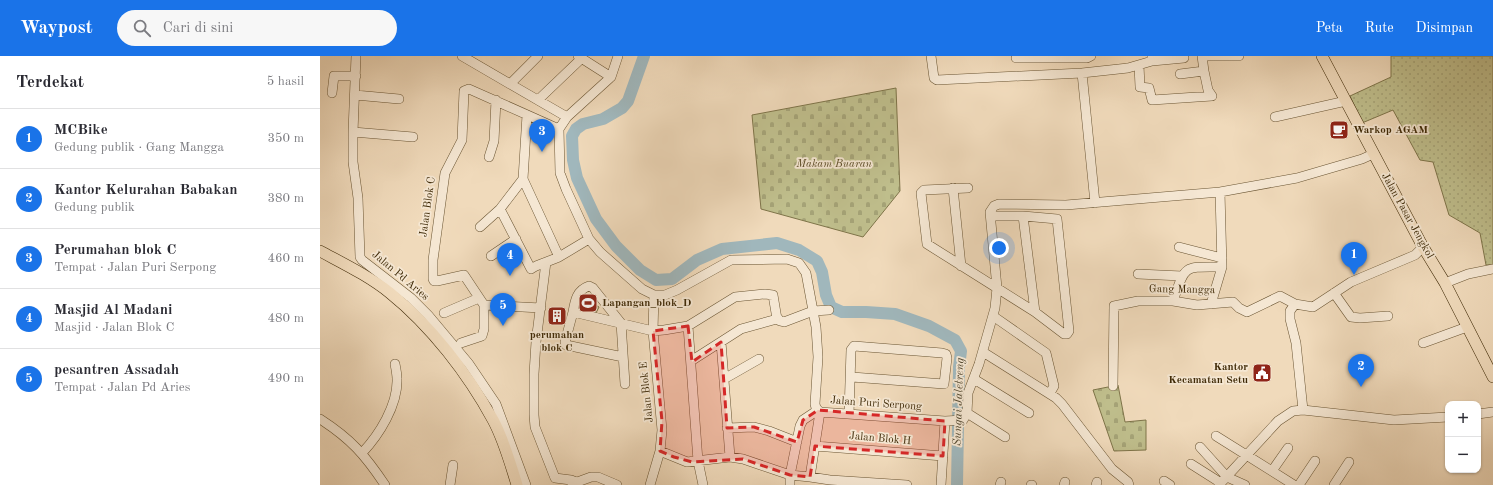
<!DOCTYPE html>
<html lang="id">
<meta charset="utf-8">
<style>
:root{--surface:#fff;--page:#f7f7f7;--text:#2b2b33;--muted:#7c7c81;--line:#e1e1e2;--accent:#1a73e8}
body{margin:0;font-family:"Old Standard TT",serif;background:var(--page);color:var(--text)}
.controls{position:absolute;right:12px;bottom:12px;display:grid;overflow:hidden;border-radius:8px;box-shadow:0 1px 3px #0004}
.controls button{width:36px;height:36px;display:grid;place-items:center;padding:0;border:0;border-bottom:1px solid var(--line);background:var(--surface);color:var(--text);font:20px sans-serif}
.you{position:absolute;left:679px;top:192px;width:14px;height:14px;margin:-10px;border:3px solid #fff;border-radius:50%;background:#1a73e8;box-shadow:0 0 0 6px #1a73e833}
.badge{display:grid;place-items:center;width:26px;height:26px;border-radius:50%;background:var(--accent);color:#fff;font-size:13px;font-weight:700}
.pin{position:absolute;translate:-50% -33px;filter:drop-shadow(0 1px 2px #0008)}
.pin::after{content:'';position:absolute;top:21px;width:14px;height:12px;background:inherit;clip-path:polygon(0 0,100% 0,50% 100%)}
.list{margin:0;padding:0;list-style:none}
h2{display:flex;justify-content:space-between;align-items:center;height:52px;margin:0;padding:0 16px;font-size:17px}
h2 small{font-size:13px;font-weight:400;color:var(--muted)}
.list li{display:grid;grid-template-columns:26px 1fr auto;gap:12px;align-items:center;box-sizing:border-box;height:60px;padding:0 16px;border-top:1px solid var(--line)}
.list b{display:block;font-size:15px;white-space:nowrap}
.list p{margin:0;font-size:13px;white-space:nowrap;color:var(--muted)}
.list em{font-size:13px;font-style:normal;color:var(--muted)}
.icon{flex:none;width:22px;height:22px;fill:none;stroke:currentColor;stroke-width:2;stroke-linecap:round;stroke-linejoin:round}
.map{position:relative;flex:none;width:1173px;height:429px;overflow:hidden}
header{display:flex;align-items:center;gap:24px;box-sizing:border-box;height:56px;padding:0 20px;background:var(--accent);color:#fff}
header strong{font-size:19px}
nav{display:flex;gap:22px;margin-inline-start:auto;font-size:14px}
.search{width:280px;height:36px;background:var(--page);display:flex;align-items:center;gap:10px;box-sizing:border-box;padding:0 14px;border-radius:22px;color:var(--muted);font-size:15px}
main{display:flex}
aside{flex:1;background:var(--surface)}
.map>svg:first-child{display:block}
.grass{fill:url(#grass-dots);stroke:#7e7449}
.cemetery{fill:url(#cemetery-stones);stroke:#7e7449}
.pitch{fill:#bfbe8c;stroke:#7e7449}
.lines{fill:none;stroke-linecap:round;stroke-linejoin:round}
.river{stroke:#a0b7bc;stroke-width:12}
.minor-casing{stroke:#6a5533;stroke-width:10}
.major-casing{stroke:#3e2906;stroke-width:12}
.minor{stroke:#f5e7d3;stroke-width:9}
.major{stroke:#f0dabb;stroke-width:11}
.marked{fill:#d62828;fill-opacity:0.2;stroke:#d62828;stroke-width:3;stroke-dasharray:8 5;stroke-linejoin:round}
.labels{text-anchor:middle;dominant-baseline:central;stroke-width:3.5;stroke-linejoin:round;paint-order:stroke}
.poi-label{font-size:11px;font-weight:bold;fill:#3e2906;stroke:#f5e7d3;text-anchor:start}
.park-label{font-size:11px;font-style:italic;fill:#5e4e28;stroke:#f5e7d3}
.street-label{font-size:11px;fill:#3e2906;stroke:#f5e7d3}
.water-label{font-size:12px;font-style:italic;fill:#564c34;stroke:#f5e7d3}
</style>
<header>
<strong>Waypost</strong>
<div class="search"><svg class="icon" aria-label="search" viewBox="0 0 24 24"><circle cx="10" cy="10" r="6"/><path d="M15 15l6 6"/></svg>Cari di sini</div>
<nav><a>Peta</a><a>Rute</a><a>Disimpan</a></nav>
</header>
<main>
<aside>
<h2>Terdekat<small>5 hasil</small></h2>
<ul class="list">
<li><span class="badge">1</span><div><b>MCBike</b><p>Gedung publik · Gang Mangga</p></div><em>350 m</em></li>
<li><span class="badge">2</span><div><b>Kantor Kelurahan Babakan</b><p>Gedung publik</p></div><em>380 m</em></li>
<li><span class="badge">3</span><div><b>Perumahan blok C</b><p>Tempat · Jalan Puri Serpong</p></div><em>460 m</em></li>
<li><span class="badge">4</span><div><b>Masjid Al Madani</b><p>Masjid · Jalan Blok C</p></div><em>480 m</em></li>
<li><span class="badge">5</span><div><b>pesantren Assadah</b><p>Tempat · Jalan Pd Aries</p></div><em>490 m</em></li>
</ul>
</aside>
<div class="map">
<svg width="1173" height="429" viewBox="0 0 1173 429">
<defs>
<pattern id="grass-dots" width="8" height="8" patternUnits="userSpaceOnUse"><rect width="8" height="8" fill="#bfbe8c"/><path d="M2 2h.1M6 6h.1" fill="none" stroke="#a5a377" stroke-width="1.8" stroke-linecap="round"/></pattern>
<pattern id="cemetery-stones" width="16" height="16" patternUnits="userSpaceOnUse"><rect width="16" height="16" fill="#bfbe8c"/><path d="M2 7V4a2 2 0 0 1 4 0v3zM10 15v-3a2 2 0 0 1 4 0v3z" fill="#a5a377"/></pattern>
</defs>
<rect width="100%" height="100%" fill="#f0dabb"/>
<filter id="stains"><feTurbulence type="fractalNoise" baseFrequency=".005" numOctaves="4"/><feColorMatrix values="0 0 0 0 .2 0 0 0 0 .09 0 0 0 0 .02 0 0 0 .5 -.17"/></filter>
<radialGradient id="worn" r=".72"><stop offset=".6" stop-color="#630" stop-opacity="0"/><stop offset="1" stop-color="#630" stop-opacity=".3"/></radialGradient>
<!-- grass -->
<path class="grass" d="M1071,0H1173V209H1166L1160,177L1129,159L1113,106L1100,104L1073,54L1042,67L1030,40L1071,21Z"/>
<!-- cemetery -->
<path class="cemetery" d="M576,32L580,135L543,181L441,153L432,59Z
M798,329L805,366L826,364V394L794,395L773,334Z"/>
<!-- pitch -->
<path class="pitch" d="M266,243L279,251L276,257L261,251Z"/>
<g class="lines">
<!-- river -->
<path class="river" d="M324,0L308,45L302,52L283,63L263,68L256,73L252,80L253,104L257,122L276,163L296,190L320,214L336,224L352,223L377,204L402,193L457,187L479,194L497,205L502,216L506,239L511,251L522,256H546L575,258L609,270L635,284L641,295L639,311L637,429"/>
<!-- minor casing -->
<g class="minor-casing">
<path id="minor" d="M36,0L33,76V106L38,142L40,201L42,204L91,242L108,259L149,308L176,348L206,429
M142,0L190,28
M218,0L190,28L247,61
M258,0L291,21
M298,0L291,21L247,61L239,73L240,117L246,133L269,183L280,196L322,233L334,239H345L357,234L411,204L467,203L479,207L486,217L496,271L498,301L495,348L496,352L500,356L625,365L643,364L647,357L648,337L659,308L675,252L677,232L670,156L674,150L679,148L746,149L900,136L977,122L1042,103L1053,98
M611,0L614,22L617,24L762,17L808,12L832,5V0
M696,2H767L771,0
M832,5L864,2
M819,9L820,31L829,32L832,44L892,40
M884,15L888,34L892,40
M762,17L775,147
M860,18L884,15L882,0H919
M12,37L14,20H36
M35,39L79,43
M218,44L262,2
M955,61L1026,45
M33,76L93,81
M169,101L174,85L176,44
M203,123L239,201
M633,132L641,210
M648,132L604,134L601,137L607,188L715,256L744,278H747L749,275L737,163L703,160L715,256
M180,153L211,213L216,210L239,201L269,183
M671,160H703
M160,171L180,153L203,123L207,59
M859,191L902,202
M171,200L196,183
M226,206L216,286L214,318V359L215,371L235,422L251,424L256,426
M818,218L862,220
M1125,227L1148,218L1173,213
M1014,237L1031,261L1040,262L1068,260
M853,245C866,208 863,211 902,211
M891,248L902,211L900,136
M975,248L970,255V263L976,287L983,354
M164,249L221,252
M253,256L245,286L246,289L303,301
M124,257L159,242
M673,260L726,297L734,330L730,337
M457,261L460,265L464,266L493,255L509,254
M368,270L378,405L383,429
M401,286L410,401
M141,287L162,280L164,273V249L144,219L117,225H114L113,223V204L125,117L142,84L144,35L149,33L239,73
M1103,287L1147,271
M663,296L736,342L742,348L792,413L808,426L809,429
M404,323L439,303
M654,323L709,357
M305,328L301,267L273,232L269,230C257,234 255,244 253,256L333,275L344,274L368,270L415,241L445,238L453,239L457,263L421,273L371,305
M793,330L794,250L818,245H853L877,249L913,246L919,252L927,256L960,240L975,248L993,251L1031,226L1095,199L1103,191
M647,357L685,381
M529,358L531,294L534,290L622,297L626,298L627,302L624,328L532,321
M1158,358L1173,356
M0,363C31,383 45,399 65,429
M407,372L434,371L449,375L477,386
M896,380L974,429
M495,390L623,400
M880,391L907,421L925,429
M340,395L367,406L410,401L423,403L470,419L490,421L510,424L587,429
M42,397C59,379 78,349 77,323C77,318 76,313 75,308
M871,408L901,427
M952,415L968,392
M490,421L500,356
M844,425L850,429
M252,428L271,421H278L297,429
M130,429L133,409
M330,429L340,395L342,374L333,275L334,239
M470,429V419L480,370L483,364L498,354
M621,429L625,365
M680,429L681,426
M711,429H712
M744,429L745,426
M776,429L777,426
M899,429L958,365L973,355L983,354L1074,364L1128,361
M979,429L995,405
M1014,429L1029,406"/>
</g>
<!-- major casing -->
<g class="major-casing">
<path id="major" d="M1002,0L1103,191L1125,227L1173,321
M0,195C24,208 49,220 70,237C111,270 148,318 173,364C184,384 190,407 197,429"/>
</g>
<!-- minor -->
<use href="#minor" class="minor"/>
<!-- major -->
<use href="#major" class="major"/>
</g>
<!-- marked area -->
<path class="marked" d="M368,270L372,306L401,286L407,372L434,371L477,386L483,364L498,354L625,365L623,400L495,390L490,421L470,419L423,403L372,406L354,401L340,395L342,365L333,275Z"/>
<!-- icons -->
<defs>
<g id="cafe-square" transform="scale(1)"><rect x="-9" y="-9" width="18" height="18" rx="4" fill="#8f2418" stroke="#f5e7d3"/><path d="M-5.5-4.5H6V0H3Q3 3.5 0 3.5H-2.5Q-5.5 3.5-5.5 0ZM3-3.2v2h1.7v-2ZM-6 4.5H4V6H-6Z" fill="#fff"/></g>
<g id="stadium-square" transform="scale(1)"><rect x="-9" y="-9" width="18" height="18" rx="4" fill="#8f2418" stroke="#f5e7d3"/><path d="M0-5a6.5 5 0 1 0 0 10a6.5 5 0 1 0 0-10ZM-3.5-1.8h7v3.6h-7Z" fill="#fff"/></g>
<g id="building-square" transform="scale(1)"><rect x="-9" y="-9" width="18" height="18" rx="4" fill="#8f2418" stroke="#f5e7d3"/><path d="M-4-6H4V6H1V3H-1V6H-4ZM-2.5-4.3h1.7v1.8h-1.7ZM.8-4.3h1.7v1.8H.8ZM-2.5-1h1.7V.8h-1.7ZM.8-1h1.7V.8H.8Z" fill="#fff"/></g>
<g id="civic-square" transform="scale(1)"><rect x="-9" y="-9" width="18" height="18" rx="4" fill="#8f2418" stroke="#f5e7d3"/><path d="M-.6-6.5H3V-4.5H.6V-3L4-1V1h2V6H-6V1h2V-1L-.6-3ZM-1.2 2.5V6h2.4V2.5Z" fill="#fff"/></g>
</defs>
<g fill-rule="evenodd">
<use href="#cafe-square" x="1019" y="74"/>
<use href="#stadium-square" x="268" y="247"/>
<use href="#building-square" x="237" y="260"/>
<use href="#civic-square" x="942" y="317"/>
</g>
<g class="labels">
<!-- poi labels -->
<g class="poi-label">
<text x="1033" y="74">Warkop AGAM</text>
<text x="282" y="247">Lapangan_blok_D</text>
<text x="237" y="279" text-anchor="middle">perumahan<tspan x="237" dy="13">blok C</tspan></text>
<text x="928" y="311" text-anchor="end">Kantor<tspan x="928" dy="13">Kecamatan Setu</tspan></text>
</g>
<!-- park labels -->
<g class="park-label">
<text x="514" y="108">Makam Buaran</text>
</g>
<!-- street labels -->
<g class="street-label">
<text transform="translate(108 151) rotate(-82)">Jalan Blok C</text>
<text transform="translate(1087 160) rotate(61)">Jalan Pasar Jengkol</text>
<text transform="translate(80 220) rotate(40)">Jalan Pd Aries</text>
<text transform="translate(862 234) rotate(1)">Gang Mangga</text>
<text transform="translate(327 336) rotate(-96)">Jalan Blok E</text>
<text transform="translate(556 348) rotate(4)">Jalan Puri Serpong</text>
<text transform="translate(560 383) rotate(5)">Jalan Blok H</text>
</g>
<!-- water labels -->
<g class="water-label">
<text transform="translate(639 346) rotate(-88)">Sungai Jaletreng</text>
</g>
</g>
<rect width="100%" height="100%" filter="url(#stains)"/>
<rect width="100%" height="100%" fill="url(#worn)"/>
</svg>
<div class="controls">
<button>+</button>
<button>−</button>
</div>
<div class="you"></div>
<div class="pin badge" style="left:1034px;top:219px">1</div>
<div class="pin badge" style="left:1041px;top:331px">2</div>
<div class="pin badge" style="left:222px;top:96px">3</div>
<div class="pin badge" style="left:190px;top:220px">4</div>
<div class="pin badge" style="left:183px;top:270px">5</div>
</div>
</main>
